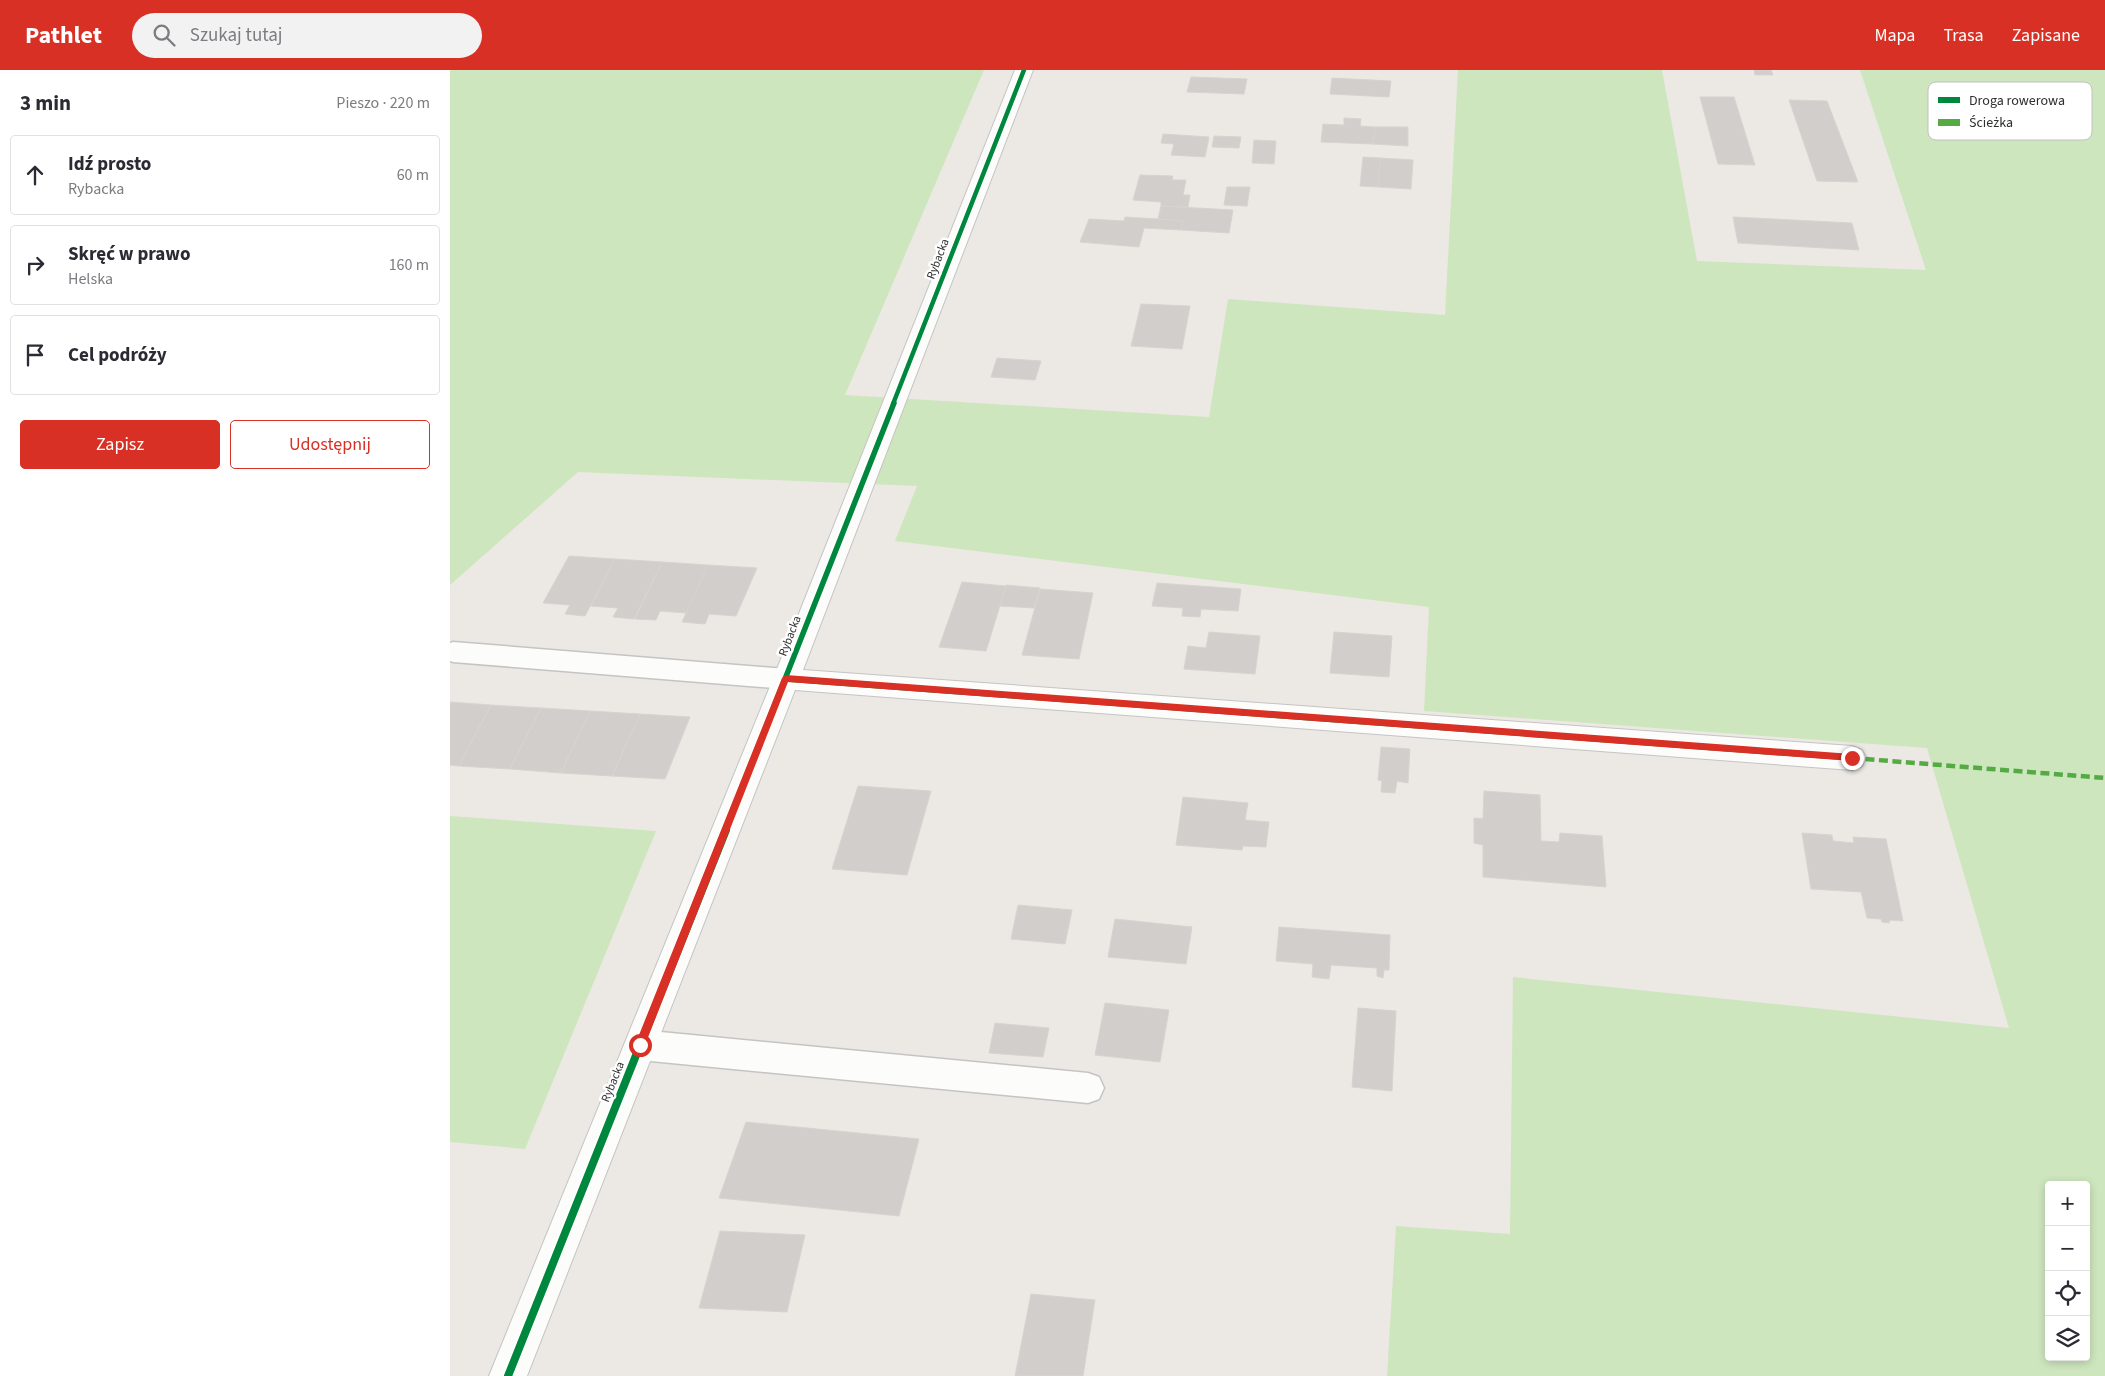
<!DOCTYPE html>
<html lang="pl">
<meta charset="utf-8">
<style>
:root{--surface:#fff;--page:#f2f2f3;--text:#2b2b33;--muted:#7c7c81;--line:#e1e1e2;--accent:#d93025}
body{margin:0;font-family:"Source Sans 3",sans-serif;background:var(--page);color:var(--text)}
.controls{position:absolute;right:15px;bottom:15px;display:grid;overflow:hidden;border-radius:5px;box-shadow:0 2px 8px #0003}
.controls button{width:45px;height:45px;display:grid;place-items:center;padding:0;border:0;border-bottom:1px solid var(--line);background:var(--surface);color:var(--text);font:25px sans-serif}
.stop{position:absolute;width:15px;height:15px;margin:-11px;border:4px solid #d93025;border-radius:50%;background:#fff}
.stop.end{background:#d93025;border-color:#fff;box-shadow:0 1px 5px #0008}
.list{margin:0;padding:0;list-style:none}
h2{display:flex;justify-content:space-between;align-items:center;height:65px;margin:0;padding:0 20px;font-size:21px}
h2 small{font-size:16px;font-weight:400;color:var(--muted)}
.list li{display:grid;grid-template-columns:32px 1fr auto;gap:15px;align-items:center;box-sizing:border-box;height:80px;margin:0 10px 10px;padding:0 10px;border:1px solid var(--line);border-radius:5px}
.list b{display:block;font-size:19px;white-space:nowrap}
.list p{margin:0;font-size:16px;white-space:nowrap;color:var(--muted)}
.list em{font-size:16px;font-style:normal;color:var(--muted)}
.actions{display:flex;gap:10px;padding:15px 20px}
.actions a{flex:1;padding:11px 0;border:1px solid var(--accent);border-radius:5px;text-align:center;font-size:18px;color:var(--accent)}
.actions .main{background:var(--accent);color:#fff}
.icon{flex:none;width:28px;height:28px;fill:none;stroke:currentColor;stroke-width:2;stroke-linecap:round;stroke-linejoin:round}
.map{position:relative;flex:none;width:1655px;height:1306px;overflow:hidden}
header{display:flex;align-items:center;gap:30px;box-sizing:border-box;height:70px;padding:0 25px;background:var(--accent);color:#fff}
header strong{font-size:24px}
nav{display:flex;gap:28px;margin-inline-start:auto;font-size:18px}
.search{width:350px;height:45px;background:var(--page);display:flex;align-items:center;gap:12px;box-sizing:border-box;padding:0 18px;border-radius:28px;color:var(--muted);font-size:19px}
main{display:flex}
aside{flex:1;background:var(--surface)}
.map>svg:first-child{display:block}
.green{fill:#cee6be;fill-rule:evenodd}
.building{fill:#d1cecb;stroke:#d7d4d0}
.lines{fill:none;stroke-linecap:round;stroke-linejoin:round}
.service-casing{stroke:#c5c4c5;stroke-width:3}
.minor-casing{stroke:#c5c4c5;stroke-width:2}
.service{fill:#fcfcfb;fill-rule:evenodd}
.minor{fill:#fcfcfb;fill-rule:evenodd}
.quiet{stroke:#54ab44;stroke-width:4.5;stroke-dasharray:9 4.5;stroke-linecap:butt}
.cycleway-far2-casing{stroke:#fff;stroke-width:7}
.cycleway-far1-casing{stroke:#fff;stroke-width:9}
.cycleway-casing{stroke:#fff;stroke-width:11}
.cycleway-far2{stroke:#00873e;stroke-width:4.5}
.cycleway-far1{stroke:#00873e;stroke-width:5.5}
.cycleway{stroke:#00873e;stroke-width:8}
.route{fill:#d93025}
.labels{text-anchor:middle;dominant-baseline:central;stroke-width:5;stroke-linejoin:round;paint-order:stroke}
.street-label{font-size:12px;fill:#2e2e2e;stroke:#fff}
.key{fill:#fff;stroke:#c0c0c0;stroke-width:1}
.key-label{font-size:14px;fill:#2e2e2e}
</style>
<header>
<strong>Pathlet</strong>
<div class="search"><svg class="icon" aria-label="search" viewBox="0 0 24 24"><circle cx="10" cy="10" r="6"/><path d="M15 15l6 6"/></svg>Szukaj tutaj</div>
<nav><a>Mapa</a><a>Trasa</a><a>Zapisane</a></nav>
</header>
<main>
<aside>
<h2>3 min<small>Pieszo · 220 m</small></h2>
<ul class="list">
<li><svg class="icon" aria-label="ahead" viewBox="0 0 24 24"><path d="M12 20V5M6 11l6-6 6 6"/></svg><div><b>Idź prosto</b><p>Rybacka</p></div><em>60 m</em></li>
<li><svg class="icon" aria-label="right" viewBox="0 0 24 24"><path d="M7 20v-9h11M14 6l5 5-5 5"/></svg><div><b>Skręć w prawo</b><p>Helska</p></div><em>160 m</em></li>
<li><svg class="icon" aria-label="arrive" viewBox="0 0 24 24"><path d="M6 21V4h12l-3 4 3 4H6"/></svg><div><b>Cel podróży</b></div></li>
</ul>
<div class="actions"><a class="main">Zapisz</a><a>Udostępnij</a></div>
</aside>
<div class="map">
<svg width="1655" height="1306" viewBox="0 0 1655 1306">
<rect width="100%" height="100%" fill="#ece8e4"/>
<!-- green -->
<path class="green" d="M0,0H534L395,325L759,347L778,229L995,245L1008,0H1212L1247,191L1476,200L1410,0H1655V1306H937L946,1156L1060,1164L1063,907L1559,958L1477,678L974,641L979,537L445,471L467,416L128,402L0,515ZM1599,1115H1636V1287H1599Z
M0,746L206,761L75,1079L0,1072Z"/>
<!-- building -->
<path class="building" d="M1304,0H1321L1323,5H1305Z
M741,7L797,9L794,24L737,22Z
M882,8L941,11L939,27L880,24Z
M1250,27H1284L1305,95L1268,94Z
M1339,30L1377,31L1408,112L1367,111Z
M894,48L911,49L910,56L925,57L923,74L871,72L873,54L894,55Z
M925,57H958V76L923,74Z
M713,64L759,67L755,87L721,85L724,74L711,73Z
M764,66L791,67L789,78L762,77Z
M804,70L826,71L824,94L802,93Z
M913,87L930,88L928,117L910,116Z
M930,88L963,90L961,119L928,117Z
M690,105L723,106L722,110H736L733,125H740L738,137L711,136V132L683,130Z
M777,117H800L797,136L774,135Z
M711,136L783,140L779,163L731,160L733,151L708,149Z
M675,147L708,149L733,151L731,160L694,158L689,177L630,172L639,149L674,151Z
M1283,147L1402,153L1409,180L1288,173Z
M691,234L740,236L732,279L681,276Z
M547,288L591,291L585,310L541,307Z
M119,486L165,489L135,546L115,544L120,535L93,533Z
M165,489L212,492L184,549L163,547L168,538L141,536Z
M212,492L258,495L236,543L210,541L206,550L185,549Z
M258,495L307,498L286,546L259,544L255,554L232,552Z
M512,512L556,516L536,581L489,577Z
M707,513L791,519L788,541L751,539L750,547L732,546L733,538L702,536Z
M556,515L590,518L584,538L550,536Z
M590,519L643,523L629,589L572,585Z
M759,562L810,566L805,604L734,599L738,576L756,578Z
M884,562L942,566L939,607L880,603Z
M0,632L41,635L9,696L0,695Z
M41,635L91,638L60,699L9,696Z
M91,638L140,641L111,703L60,699Z
M140,641L190,644L162,706L111,703Z
M190,644L240,647L215,709L162,706Z
M931,677L960,679L958,713L947,711L945,723L931,722L932,711L928,710Z
M408,716L481,721L457,805L382,799Z
M1034,721L1090,725L1091,771L1109,772L1110,763L1152,766L1156,817L1033,807V775L1024,773V748L1033,749Z
M733,727L798,733L795,750L819,752L816,777L793,776L792,780L726,775Z
M1352,763L1382,765L1383,771L1404,773L1403,767L1436,769L1453,851L1440,850L1439,853L1432,852L1431,849L1417,848L1411,822L1361,819Z
M568,835L622,840L615,874L561,869Z
M665,849L742,857L736,894L658,887Z
M829,857L940,865L939,900H934L933,908L927,906V898L881,895L879,909L862,907L863,894L826,891Z
M655,933L719,940L710,992L645,985Z
M908,938L946,941L942,1021L902,1017Z
M545,953L599,958L593,987L539,983Z
M296,1052L469,1069L449,1146L269,1128Z
M270,1161L355,1165L337,1242L249,1238Z
M581,1224L645,1230L633,1306H565Z"/>
<g class="lines">
<!-- service casing -->
<g class="service-casing">
<path id="service" d="M3,572L336,599L345,602L349,609L345,616L336,619L3,592L0,591V573Z
M190,960L638,1003L649,1007L654,1018L649,1029L638,1033L190,990L179,985L175,975L179,965Z"/>
</g>
<!-- minor casing -->
<g class="minor-casing">
<path id="minor" d="M565,0H583L353,600L1402,676L1412,680L1416,688L1412,696L1402,700L345,620L77,1306H39L323,609Z"/>
</g>
<!-- service -->
<use href="#service" class="service"/>
<!-- minor -->
<use href="#minor" class="minor"/>
<!-- quiet -->
<path class="quiet" d="M1402,688L1655,708"/>
<!-- cycleway-far2 casing -->
<g class="cycleway-far2-casing">
<path id="cycleway-far2" d="M443,334L574,0"/>
</g>
<!-- cycleway-far1 casing -->
<g class="cycleway-far1-casing">
<path id="cycleway-far1" d="M336,609L1402,688
M275,761L444,333"/>
</g>
<!-- cycleway casing -->
<g class="cycleway-casing">
<path id="cycleway" d="M58,1306L276,760"/>
</g>
<!-- cycleway-far2 -->
<use href="#cycleway-far2" class="cycleway-far2"/>
<!-- cycleway-far1 -->
<use href="#cycleway-far1" class="cycleway-far1"/>
<!-- cycleway -->
<use href="#cycleway" class="cycleway"/>
</g>
<!-- route -->
<path class="route" d="M336,605L1402,684L1406,688L1402,691L338,612L195,975L193,978H186L185,975L332,608Z"/>
<g class="labels">
<!-- street labels -->
<g class="street-label">
<text transform="translate(488 189) rotate(-69)">Rybacka</text>
<text transform="translate(340 566) rotate(-69)">Rybacka</text>
<text transform="translate(163 1012) rotate(-68)">Rybacka</text>
</g>
</g>
<!-- legend -->
<rect x="1478" y="12" width="164" height="58" rx="8" class="key"/>
<rect x="1488" y="27" width="22" height="6" fill="#00873e"/>
<rect x="1488" y="49" width="22" height="7" fill="#54ab44"/>
<g class="key-label">
<text x="1519" y="35">Droga rowerowa</text>
<text x="1519" y="57">Ścieżka</text>
</g>
</svg>
<div class="controls">
<button>+</button>
<button>−</button>
<button><svg class="icon" aria-label="locate" viewBox="0 0 24 24"><circle cx="12" cy="12" r="6"/><path d="M12 2v4M12 18v4M2 12h4M18 12h4"/></svg></button>
<button><svg class="icon" aria-label="layers" viewBox="0 0 24 24"><path d="M12 4l9 5-9 5-9-5zM3 14l9 5 9-5"/></svg></button>
</div>
<div class="stop" style="left:190px;top:975px"></div>
<div class="stop end" style="left:1402px;top:688px"></div>
</div>
</main>
